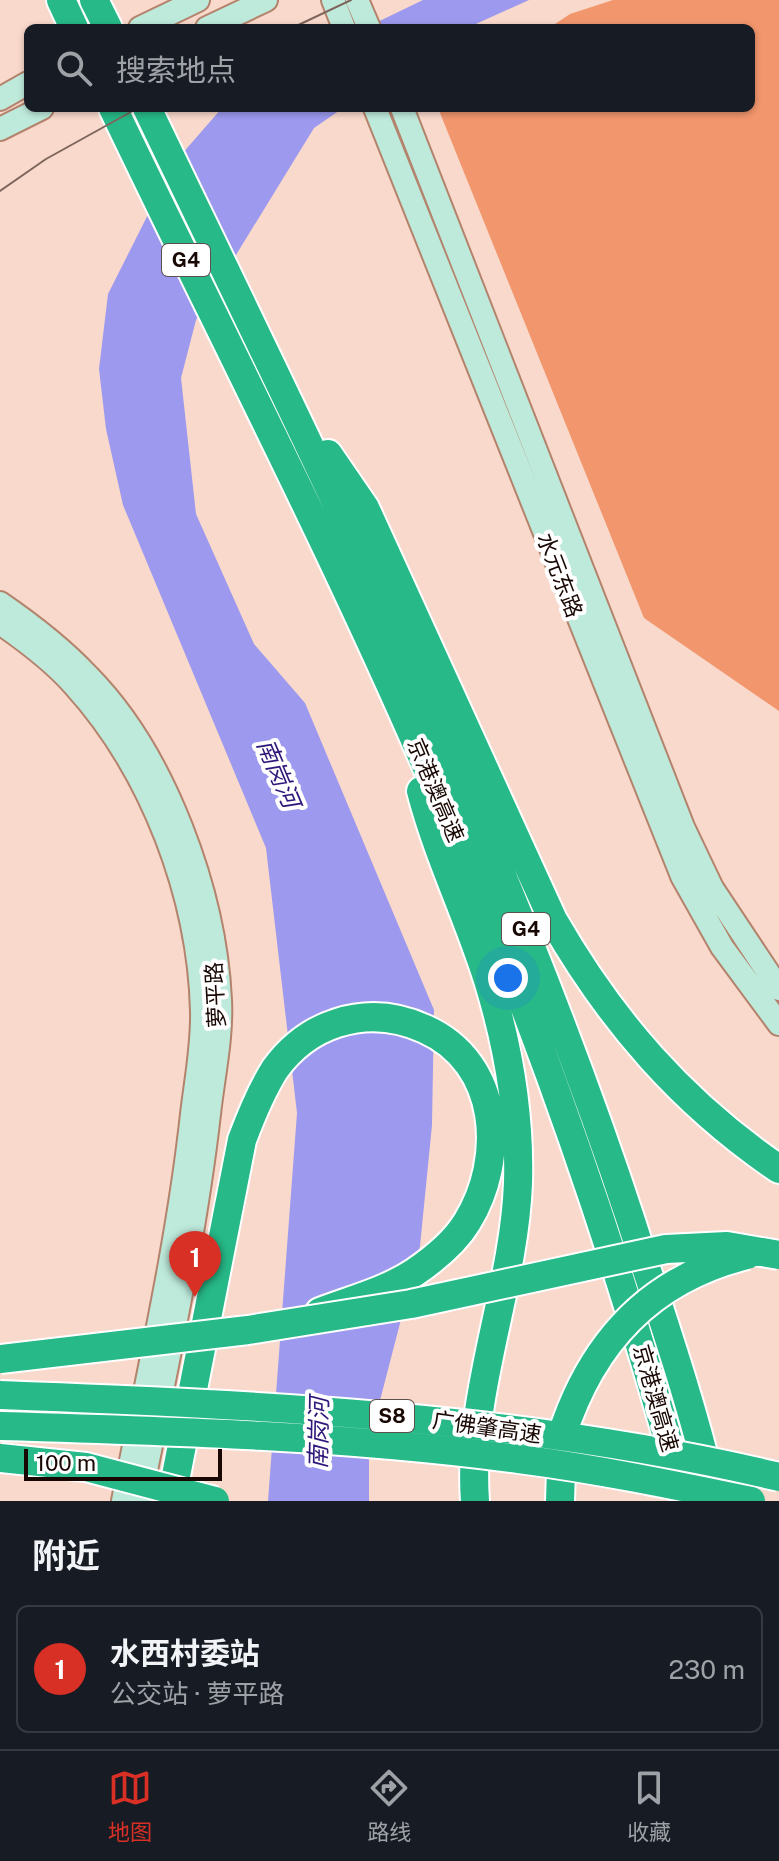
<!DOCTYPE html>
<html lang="zh">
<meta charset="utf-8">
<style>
:root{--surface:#171b24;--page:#242831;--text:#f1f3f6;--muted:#9ea1a6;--line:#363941;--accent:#d93025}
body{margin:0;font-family:"Public Sans","Noto Sans SC",sans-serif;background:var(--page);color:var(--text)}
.scale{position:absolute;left:24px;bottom:20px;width:198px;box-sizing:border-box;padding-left:8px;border:4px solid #180702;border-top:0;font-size:22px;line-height:28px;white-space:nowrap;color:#180702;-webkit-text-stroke:6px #fff;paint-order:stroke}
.you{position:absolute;left:508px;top:978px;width:28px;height:28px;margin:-20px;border:6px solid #fff;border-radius:50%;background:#1a73e8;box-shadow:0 0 0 12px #1a73e833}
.badge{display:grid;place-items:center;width:52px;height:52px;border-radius:50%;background:var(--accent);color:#fff;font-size:26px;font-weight:700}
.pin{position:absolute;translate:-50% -66px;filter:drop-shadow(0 2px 4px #0008)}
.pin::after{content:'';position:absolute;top:42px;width:28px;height:24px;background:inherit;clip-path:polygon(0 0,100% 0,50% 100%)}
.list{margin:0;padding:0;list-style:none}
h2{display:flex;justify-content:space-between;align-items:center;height:104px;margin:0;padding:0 32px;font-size:34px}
h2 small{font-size:26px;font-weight:400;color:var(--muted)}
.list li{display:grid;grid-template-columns:52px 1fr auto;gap:24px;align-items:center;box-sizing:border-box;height:128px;margin:0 16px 16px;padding:0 16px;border:2px solid var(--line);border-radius:12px}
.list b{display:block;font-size:30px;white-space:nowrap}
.list p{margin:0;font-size:26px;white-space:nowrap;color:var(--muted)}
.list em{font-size:26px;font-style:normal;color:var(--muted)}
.icon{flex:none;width:44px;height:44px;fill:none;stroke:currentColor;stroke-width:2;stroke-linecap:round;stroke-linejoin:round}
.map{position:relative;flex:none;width:779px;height:1501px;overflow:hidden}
.search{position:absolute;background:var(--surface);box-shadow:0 2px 6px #0004;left:24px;right:24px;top:24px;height:88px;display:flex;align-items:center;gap:20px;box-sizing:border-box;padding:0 28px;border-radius:12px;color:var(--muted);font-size:30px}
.sheet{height:248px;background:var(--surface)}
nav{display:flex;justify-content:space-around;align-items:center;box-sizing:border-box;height:112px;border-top:2px solid var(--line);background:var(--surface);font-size:22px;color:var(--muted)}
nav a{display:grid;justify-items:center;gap:4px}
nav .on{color:var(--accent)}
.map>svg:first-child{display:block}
.forest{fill:#f1966d}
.water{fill:#9c99ee}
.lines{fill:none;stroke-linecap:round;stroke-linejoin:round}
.secondary-casing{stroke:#b4836d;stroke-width:26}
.highway-casing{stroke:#fff;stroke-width:32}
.secondary{stroke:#beeadb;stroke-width:22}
.highway{stroke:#27b988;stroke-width:28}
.tram{stroke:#7e665d;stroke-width:2}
.highway-bridge-casing{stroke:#fff;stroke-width:32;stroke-linecap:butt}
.highway-bridge{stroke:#27b988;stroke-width:28}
.labels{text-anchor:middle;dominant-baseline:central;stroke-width:8;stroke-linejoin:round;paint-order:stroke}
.shield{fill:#fff;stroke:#5d514e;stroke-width:2}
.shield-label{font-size:20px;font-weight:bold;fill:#180702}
.street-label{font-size:22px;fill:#180702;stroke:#fff}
.water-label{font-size:24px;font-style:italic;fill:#2f177a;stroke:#fff}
</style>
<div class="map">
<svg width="779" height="1501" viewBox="0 0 779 1501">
<rect width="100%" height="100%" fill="#f9d9cb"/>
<!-- forest -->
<path class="forest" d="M613,0H779V711L644,618L438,108H751V28H549L570,14Z"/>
<!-- water -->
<path class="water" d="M423,0H529L467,28H365Z
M222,108H343L314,128L196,320L181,378L196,514L254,644L305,703L434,1010L432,1125L420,1246L369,1443V1501H268L297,1113L266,848L123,505L106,429L99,369L108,294L174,163Z"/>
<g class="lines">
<!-- secondary casing -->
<g class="secondary-casing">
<path id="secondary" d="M333,0L344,28
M357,0L369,28
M140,28L198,0
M207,28L266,0
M0,99L28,83
M375,108L682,876L722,947L779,1024
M402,108L683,827L712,888L779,989
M0,129L42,108
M0,603C32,625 62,648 88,676C165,754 215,892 220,1000C222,1038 213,1077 209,1114C194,1245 165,1372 140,1501
M0,623C26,641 53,661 74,685C152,771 199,896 202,1011C203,1045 196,1080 192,1114C178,1243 148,1373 123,1501"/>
</g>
<!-- highway casing -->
<g class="highway-casing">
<path id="highway" d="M61,0L74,28
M94,0L108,28
M113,108C223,338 341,565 441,800C539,1028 620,1262 685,1501
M147,108C323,474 505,837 632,1224C659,1309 689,1394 710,1481
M328,454L365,508L553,920C611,1021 682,1103 779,1169
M421,791C438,856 468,916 488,980C508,1045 520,1115 518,1183C514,1290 467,1393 475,1501
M171,1501L242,1140C251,1116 261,1091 275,1069C291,1047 312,1031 337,1023C368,1013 397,1016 425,1029C501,1063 506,1159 467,1222C455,1242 434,1259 415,1272C387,1291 351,1300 320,1312
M560,1501L562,1440"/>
</g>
<!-- secondary -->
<use href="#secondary" class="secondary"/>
<!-- highway -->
<use href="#highway" class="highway"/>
<!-- tram -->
<path class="tram" d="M292,28L351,0
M0,191L46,159L138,108"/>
<!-- highway-bridge casing -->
<g class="highway-bridge-casing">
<path id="highway-bridge" d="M0,1359L248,1330L411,1304L666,1249L727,1246L779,1255
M0,1395C262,1405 523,1416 779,1477
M0,1426C173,1431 347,1436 519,1459C597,1469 674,1485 751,1501
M562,1435C592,1342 650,1279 747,1255
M0,1458L86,1467L215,1501"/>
</g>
<!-- highway-bridge -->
<use href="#highway-bridge" class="highway-bridge"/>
</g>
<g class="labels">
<!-- shield labels -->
<g class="shield">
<rect x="162" y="244" width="48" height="32" rx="6"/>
<rect x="502" y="913" width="48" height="32" rx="6"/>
<rect x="370" y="1400" width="44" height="32" rx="6"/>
</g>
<g class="shield-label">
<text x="186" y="260">G4</text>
<text x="526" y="929">G4</text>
<text x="392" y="1416">S8</text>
</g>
<!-- street labels -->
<g class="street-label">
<text transform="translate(560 575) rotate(69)">水元东路</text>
<text transform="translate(436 790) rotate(67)">京港澳高速</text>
<text transform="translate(215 995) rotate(-93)">萝平路</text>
<text transform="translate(656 1398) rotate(74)">京港澳高速</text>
<text transform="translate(487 1427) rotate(8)">广佛肇高速</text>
</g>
<!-- water labels -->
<g class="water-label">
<text transform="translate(279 773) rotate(67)">南岗河</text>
<text transform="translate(318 1433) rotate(-89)">南岗河</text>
</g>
</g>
</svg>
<div class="scale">100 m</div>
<div class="you"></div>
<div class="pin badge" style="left:195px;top:1297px">1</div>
<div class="search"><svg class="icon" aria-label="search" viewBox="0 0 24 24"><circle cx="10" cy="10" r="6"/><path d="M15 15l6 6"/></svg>搜索地点</div>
</div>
<section class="sheet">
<h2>附近<small></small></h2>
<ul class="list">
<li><span class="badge">1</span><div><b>水西村委站</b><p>公交站 · 萝平路</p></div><em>230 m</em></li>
</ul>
</section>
<nav>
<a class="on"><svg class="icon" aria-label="map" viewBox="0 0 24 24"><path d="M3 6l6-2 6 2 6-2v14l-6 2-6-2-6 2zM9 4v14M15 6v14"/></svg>地图</a>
<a><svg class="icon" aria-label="directions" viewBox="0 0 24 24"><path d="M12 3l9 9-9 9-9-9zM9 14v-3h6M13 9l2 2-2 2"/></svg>路线</a>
<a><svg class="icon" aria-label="saved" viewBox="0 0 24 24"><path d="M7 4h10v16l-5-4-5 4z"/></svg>收藏</a>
</nav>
